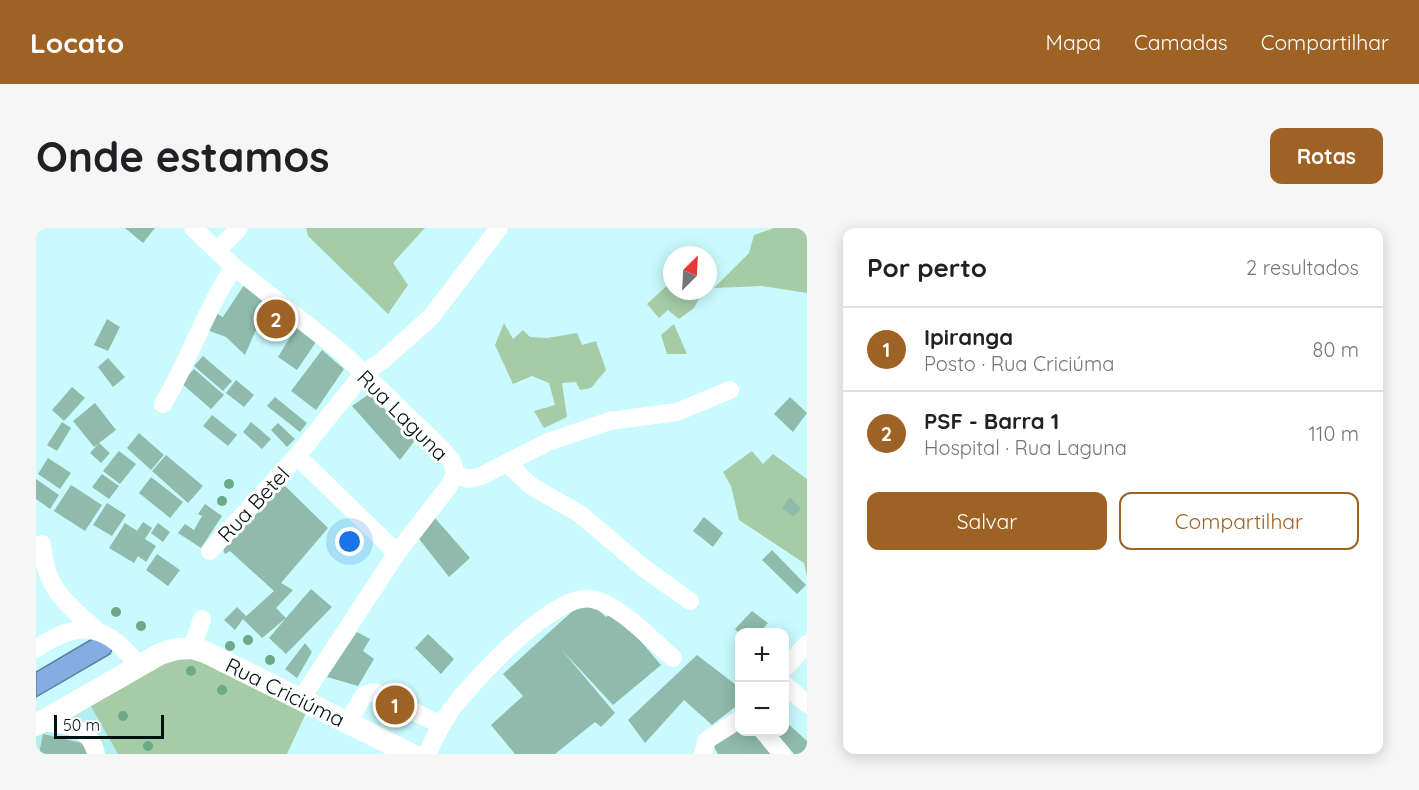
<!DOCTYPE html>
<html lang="pt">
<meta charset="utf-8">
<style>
:root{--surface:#fff;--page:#f6f6f6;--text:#202124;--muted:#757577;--line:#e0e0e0;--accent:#9e6224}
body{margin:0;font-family:Quicksand,sans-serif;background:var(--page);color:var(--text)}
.controls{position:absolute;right:18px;bottom:18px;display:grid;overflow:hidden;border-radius:12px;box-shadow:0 3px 15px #0003}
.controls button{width:54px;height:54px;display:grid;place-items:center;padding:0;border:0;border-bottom:2px solid var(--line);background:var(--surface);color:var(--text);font:30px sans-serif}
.compass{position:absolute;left:627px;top:18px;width:54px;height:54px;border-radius:50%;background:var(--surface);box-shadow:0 3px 15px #0003;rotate:24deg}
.scale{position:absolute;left:18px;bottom:15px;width:110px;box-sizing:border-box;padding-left:6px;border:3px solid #021112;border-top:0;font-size:16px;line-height:21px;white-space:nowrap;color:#021112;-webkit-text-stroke:4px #fff;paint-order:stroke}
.you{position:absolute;left:314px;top:314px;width:21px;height:21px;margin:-15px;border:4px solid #fff;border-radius:50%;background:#1a73e8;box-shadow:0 0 0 9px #1a73e833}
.badge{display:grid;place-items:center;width:39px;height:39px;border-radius:50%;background:var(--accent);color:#fff;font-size:20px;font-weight:700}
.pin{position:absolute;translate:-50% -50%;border:3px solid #fff;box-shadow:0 2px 6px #0006}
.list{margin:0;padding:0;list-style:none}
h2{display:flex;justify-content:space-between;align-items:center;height:78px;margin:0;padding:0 24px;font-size:26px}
h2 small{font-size:20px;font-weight:400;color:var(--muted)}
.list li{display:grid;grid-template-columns:39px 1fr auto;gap:18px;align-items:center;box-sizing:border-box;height:84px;padding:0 24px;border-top:2px solid var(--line)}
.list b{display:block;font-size:22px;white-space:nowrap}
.list p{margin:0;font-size:20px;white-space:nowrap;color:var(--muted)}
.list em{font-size:20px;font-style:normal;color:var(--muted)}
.actions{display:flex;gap:12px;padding:18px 24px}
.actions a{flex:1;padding:14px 0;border:2px solid var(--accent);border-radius:12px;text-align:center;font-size:21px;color:var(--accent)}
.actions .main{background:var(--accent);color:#fff}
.map{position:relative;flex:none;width:771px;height:526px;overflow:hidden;border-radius:12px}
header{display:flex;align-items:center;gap:36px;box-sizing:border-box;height:84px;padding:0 30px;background:var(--accent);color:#fff}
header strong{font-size:28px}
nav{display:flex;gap:33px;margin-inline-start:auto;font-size:21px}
.intro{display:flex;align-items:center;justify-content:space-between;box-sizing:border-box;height:144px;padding:0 36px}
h1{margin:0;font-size:42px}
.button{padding:15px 27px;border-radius:12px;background:var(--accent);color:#fff;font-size:21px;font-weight:700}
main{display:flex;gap:36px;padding:0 36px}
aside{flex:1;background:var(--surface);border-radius:12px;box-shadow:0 3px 15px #0003}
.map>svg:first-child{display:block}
.built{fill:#b3eef0}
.green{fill:#a5cca6}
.water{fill:#84ade2;stroke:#5d7ea4;stroke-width:1.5}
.building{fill:#8fbaac}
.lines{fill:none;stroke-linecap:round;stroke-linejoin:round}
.minor{stroke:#fff;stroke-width:18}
.major{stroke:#fff;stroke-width:22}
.tree{fill:#6ba988}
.labels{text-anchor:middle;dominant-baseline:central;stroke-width:6;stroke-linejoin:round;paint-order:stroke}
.street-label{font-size:21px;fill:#021112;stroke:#fff}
</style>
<header>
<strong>Locato</strong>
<nav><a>Mapa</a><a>Camadas</a><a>Compartilhar</a></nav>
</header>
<div class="intro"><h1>Onde estamos</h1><a class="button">Rotas</a></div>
<main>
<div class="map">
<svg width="771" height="526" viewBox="0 0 771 526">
<rect width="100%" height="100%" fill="#c9fafd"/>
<!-- built -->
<path class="built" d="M47,464L83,526H0V494Z"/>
<!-- green -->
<path class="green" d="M270,0H389L357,35L372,57L352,86L272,8Z
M738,0H762L771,6V65L726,58L678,60L713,25L718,7Z
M636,53V63H667L658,80L643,91L632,82L623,90L611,76Z
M468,95L477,111L487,102L494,109L511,110L541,105L546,117L560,113L570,142L555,160L544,162L540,154L526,155L531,189L508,200L498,183L519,177L513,155L496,148L477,156L459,117Z
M638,96L651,126H631L625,107Z
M716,223L727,236L737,226L771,251V348L768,335L703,292L695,258L687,244Z
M149,414L277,470L251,526H82L47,464Z"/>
<!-- water -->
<path class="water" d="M63,407L78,418L74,426L0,469V444Z"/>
<!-- building -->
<path class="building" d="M89,0H119L107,15Z
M208,57L231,76L209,127L190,109L171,102L178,84L187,89Z
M71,91L84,99L72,123L58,117Z
M261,98L282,111L261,142L242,129Z
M286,122L308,141L280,182L255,163Z
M167,128L196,153L187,163L158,138Z
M72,130L89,149L77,159L62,139Z
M158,141L188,167L175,181L145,155Z
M200,152L218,167L208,179L190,165Z
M36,159L49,170L28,193L16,182Z
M333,166L380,211L364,232L316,178Z
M239,169L271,195L264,204L231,178Z
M754,169L771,185L757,204L738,186Z
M59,175L80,202L58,219L37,193Z
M176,187L201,207L192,218L167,198Z
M26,194L35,200L21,223L11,217Z
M215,194L235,211L226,221L207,204Z
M242,195L259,211L251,219L235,202Z
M103,205L128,227L115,242L91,220Z
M63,215L74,225L65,235L54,225Z
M83,223L100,236L84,256L67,243Z
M130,227L167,258L152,275L116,243Z
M12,230L35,245L24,261L2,246Z
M66,246L83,258L73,271L56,259Z
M115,249L147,274L134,290L103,265Z
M0,251L23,267L14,281L0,271Z
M245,254L292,300L245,355L257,362L240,380L250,390L275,361L296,379L250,426L233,410L250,390L226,410L207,391L199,402L188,392L201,379L210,388L207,391L238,363L194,323L189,326L184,314Z
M35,257L66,277L49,303L18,283Z
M754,269L765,281L757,289L746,280Z
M71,275L90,287L76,308L57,297Z
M169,276L186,288L165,320L142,305L149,296L158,302L166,288L162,286Z
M668,289L687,305L677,319L657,303Z
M399,290L434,330L413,349L380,307Z
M107,294L116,300L109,311L120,318L110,334L102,328L98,335L73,320L89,295L101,303Z
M122,295L134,304L127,314L115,305Z
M736,322L770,357L761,366L726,332Z
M121,326L144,342L132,358L110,342Z
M550,371L570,389L579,383L625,437L577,477L525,421L579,485L565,499L559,494L519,526H479L455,497L487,468L467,446Z
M716,383L732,395L724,404L704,406L699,401Z
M321,404L334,411L327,423L338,431L322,458L291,449Z
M392,406L418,431L405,446L379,420Z
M269,415L276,424L261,450L249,441Z
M661,427L704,460V475L676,497L648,472L609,515L592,492Z
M748,492L771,513V526H758L738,503H748Z
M704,497V503H720L736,526H682L675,514Z
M7,506L54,517L52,526H3Z"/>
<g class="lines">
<!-- minor -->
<path class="minor" d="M157,0L198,39L303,122L405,220L416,233L419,246L413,258L361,325L265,471
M182,22L203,0
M127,176C154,131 169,82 198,39
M261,228L361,325
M471,235L495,258L544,286L609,341L654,373
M419,246L432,251L445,248L512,214L574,193L641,184L694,162
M6,316C9,360 28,373 59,401
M174,323L261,228L327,146L347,132L395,89L463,0
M156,420L166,391
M0,421C44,390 73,397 103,439
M748,441L771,416
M748,456L771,476
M6,494C30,497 54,497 60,526
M312,494L328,467L339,464L405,497
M727,503L746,526
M391,526C398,511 405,496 415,482C437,453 518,364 556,371C586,378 614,411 637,430
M667,526L671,512L704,491"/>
<!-- major -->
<path class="major" id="s1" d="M0,497L124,426L140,421L156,420L169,424L375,526"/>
</g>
<!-- trees -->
<g class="tree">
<circle cx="193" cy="256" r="5"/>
<circle cx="186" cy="273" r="5"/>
<circle cx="80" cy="384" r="5"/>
<circle cx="105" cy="398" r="5"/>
<circle cx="212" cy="412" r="5"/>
<circle cx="194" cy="418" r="5"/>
<circle cx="234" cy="432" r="5"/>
<circle cx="155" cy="443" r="5"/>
<circle cx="186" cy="462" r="5"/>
<circle cx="87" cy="488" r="5"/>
<circle cx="112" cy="518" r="5"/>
</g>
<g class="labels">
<!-- street labels -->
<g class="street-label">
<text transform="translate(367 187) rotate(45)">Rua Laguna</text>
<text transform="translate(217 276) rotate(-47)">Rua Betel</text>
<text stroke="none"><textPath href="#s1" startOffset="279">Rua Criciúma</textPath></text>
</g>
</g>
</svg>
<div class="controls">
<button>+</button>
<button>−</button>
</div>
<svg class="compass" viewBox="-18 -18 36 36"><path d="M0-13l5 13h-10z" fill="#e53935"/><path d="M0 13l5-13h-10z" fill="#757577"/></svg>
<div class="scale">50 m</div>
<div class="you"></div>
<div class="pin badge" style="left:359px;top:477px">1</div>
<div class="pin badge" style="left:240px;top:91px">2</div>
</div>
<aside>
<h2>Por perto<small>2 resultados</small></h2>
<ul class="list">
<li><span class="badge">1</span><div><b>Ipiranga</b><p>Posto · Rua Criciúma</p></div><em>80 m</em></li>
<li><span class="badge">2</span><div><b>PSF - Barra 1</b><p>Hospital · Rua Laguna</p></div><em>110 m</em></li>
</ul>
<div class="actions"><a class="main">Salvar</a><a>Compartilhar</a></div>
</aside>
</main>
